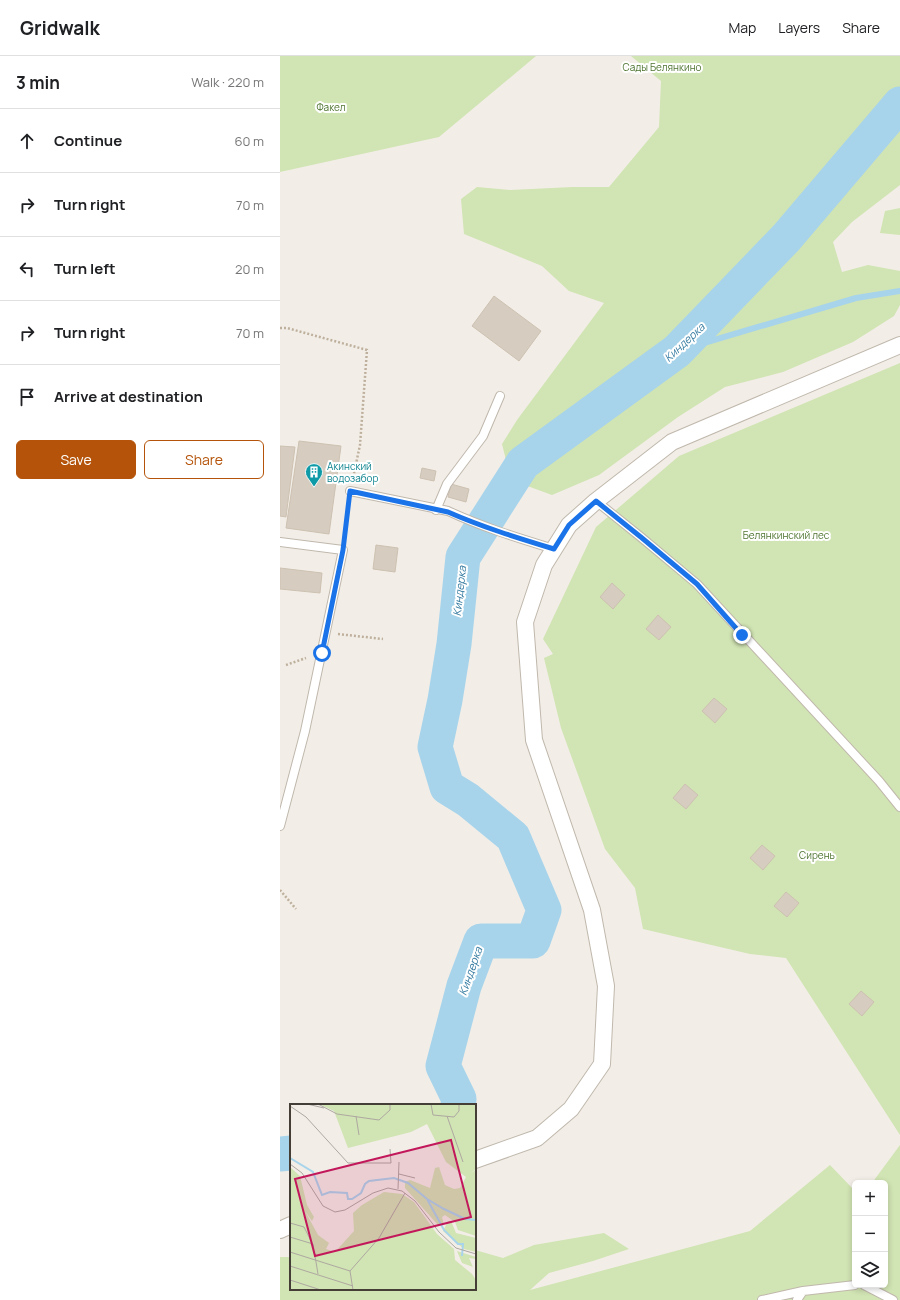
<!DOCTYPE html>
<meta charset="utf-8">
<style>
:root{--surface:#fff;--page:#f2f2f2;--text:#202124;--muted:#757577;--line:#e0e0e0;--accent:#b45309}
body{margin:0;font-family:Manrope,sans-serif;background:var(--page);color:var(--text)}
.controls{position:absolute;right:12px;bottom:12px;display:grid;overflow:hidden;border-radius:6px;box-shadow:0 2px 6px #0003}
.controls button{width:36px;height:36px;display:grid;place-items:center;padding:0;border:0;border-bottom:1px solid var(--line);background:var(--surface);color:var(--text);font:20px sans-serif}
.stop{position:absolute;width:12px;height:12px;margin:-9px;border:3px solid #1a73e8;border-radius:50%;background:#fff}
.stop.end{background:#1a73e8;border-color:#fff;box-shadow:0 1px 4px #0008}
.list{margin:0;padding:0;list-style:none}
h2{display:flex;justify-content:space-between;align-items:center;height:52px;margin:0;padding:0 16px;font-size:17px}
h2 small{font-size:13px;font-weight:400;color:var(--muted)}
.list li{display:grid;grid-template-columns:26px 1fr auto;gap:12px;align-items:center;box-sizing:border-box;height:64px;padding:0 16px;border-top:1px solid var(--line)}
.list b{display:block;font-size:15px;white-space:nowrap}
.list em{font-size:13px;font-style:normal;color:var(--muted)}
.actions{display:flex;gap:8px;padding:12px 16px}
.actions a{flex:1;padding:9px 0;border:1px solid var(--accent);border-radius:6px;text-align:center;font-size:14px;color:var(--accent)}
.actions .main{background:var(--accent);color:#fff}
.icon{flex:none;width:22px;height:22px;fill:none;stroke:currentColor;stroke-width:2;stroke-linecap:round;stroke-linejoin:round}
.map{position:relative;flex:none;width:620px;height:1244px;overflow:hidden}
header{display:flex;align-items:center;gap:24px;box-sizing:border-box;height:56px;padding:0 20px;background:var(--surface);border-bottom:1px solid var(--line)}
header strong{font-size:19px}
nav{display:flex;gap:22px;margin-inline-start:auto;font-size:14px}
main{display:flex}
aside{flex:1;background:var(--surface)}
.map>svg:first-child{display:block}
.green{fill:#d1e4b3}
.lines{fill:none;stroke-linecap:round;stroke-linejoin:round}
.stream{stroke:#a8d4eb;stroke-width:6}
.river{stroke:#a8d4eb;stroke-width:35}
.building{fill:#d6ccc0;stroke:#cdc1b1}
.service-casing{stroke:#c0b8ad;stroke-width:10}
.minor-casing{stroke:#c0b8ad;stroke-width:18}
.path{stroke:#beb09d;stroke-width:2.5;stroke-dasharray:2 2;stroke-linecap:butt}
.service{stroke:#fff;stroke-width:8}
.minor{stroke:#fff;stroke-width:16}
.route{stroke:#1a73e8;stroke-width:5}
.labels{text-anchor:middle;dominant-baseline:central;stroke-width:4;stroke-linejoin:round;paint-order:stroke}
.park-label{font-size:10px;fill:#4d732e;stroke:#fff}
.culture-label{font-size:10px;fill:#0d838f;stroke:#fff;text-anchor:start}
.water-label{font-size:11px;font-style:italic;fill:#357ba1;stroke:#fff}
.inset-river{fill:none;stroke:#a8d4eb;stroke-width:2}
.inset-road{fill:none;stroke:#ada8a1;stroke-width:1}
.view{fill:#c2185b;fill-opacity:0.15;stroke:#c2185b;stroke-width:2}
.inset-edge{fill:none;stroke:#453e37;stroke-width:2}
</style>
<header>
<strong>Gridwalk</strong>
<nav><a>Map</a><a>Layers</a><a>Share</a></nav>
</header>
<main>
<aside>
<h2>3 min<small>Walk · 220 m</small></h2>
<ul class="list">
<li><svg class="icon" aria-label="ahead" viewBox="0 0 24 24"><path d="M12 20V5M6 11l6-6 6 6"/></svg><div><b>Continue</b></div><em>60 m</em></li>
<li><svg class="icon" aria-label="right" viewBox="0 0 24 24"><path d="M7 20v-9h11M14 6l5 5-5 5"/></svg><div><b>Turn right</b></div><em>70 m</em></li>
<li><svg class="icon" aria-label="left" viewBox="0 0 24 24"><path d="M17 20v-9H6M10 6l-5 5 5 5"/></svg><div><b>Turn left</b></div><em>20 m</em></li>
<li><svg class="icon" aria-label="right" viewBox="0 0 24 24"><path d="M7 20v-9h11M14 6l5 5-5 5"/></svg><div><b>Turn right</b></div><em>70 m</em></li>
<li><svg class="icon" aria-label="arrive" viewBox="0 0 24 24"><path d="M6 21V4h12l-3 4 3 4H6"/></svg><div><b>Arrive at destination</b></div></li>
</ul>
<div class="actions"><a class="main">Save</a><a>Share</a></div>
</aside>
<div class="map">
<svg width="620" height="1244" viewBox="0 0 620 1244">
<rect width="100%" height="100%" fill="#f2eee7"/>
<!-- green -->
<path class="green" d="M0,0H256L159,81L0,116Z
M351,0H620V129L572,166L553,186L562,216L588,209L620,215V249L614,260L573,286L503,316L445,331L398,361L319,419L272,439L231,424L222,388L237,364L324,247L289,235L262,210L184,178L181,143L197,131L230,134L293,131H329L379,71L381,25Z
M620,152V179L600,177L605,155Z
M620,307V1079L506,902L470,898L363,873L355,832L325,793L281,672L264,602L273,598L263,583L316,471L399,400Z
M620,1089V1244H0V1201H11V1233H195V1194L223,1202L254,1189L324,1177L349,1193L313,1205L269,1217L250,1234L470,1175L550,1109L575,1135V1229H605V1127H592Z"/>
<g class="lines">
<!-- stream -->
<path class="stream" d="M397,295L576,242L620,235"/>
<!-- river -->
<path class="river" d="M178,1049L179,1043L163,1010L184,930L201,885H253L264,854L233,781L188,744L167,731L155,691L165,644L174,588L183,501L243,407L397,295L506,182L620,48
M0,1098L11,1097"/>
</g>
<!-- building -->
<path class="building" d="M214,240L261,275L239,305L192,270Z
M19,385L61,390L49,478L6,472Z
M0,390L15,391L6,461L0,460Z
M142,412L156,415L154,425L140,422Z
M171,428L189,433L186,446L168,441Z
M96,489L118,492L115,516L93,513Z
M0,512L42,517L40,537L0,533Z
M332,527L345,539L333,553L320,541Z
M378,559L391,571L379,584L366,573Z
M434,642L447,653L435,667L422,655Z
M405,728L418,739L406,753L393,742Z
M482,789L495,800L483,814L470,802Z
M506,836L519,847L507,861L494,850Z
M581,935L594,946L582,960L569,948Z"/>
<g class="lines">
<!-- service casing -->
<g class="service-casing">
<path id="service" d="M70,435L168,455C202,471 238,482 274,493
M316,445L362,482L417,528L599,725L620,751
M156,454L167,428L203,380L220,340
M0,486L63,494L25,675L0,770
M584,1229L613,1244
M482,1244L523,1235
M517,1244L523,1235L575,1229"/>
</g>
<!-- minor casing -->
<g class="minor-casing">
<path id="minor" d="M195,1104L257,1082L291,1053L322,1008L326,930L312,854L254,684L245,566L264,509L289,469L316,445L392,386L620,289
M0,1174L11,1169"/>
</g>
<!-- path -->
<path class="path" d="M0,272H7L87,294L80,389L73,422
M64,482L68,449
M58,578L103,583
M6,609L26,602
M0,834L16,853"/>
<!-- service -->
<use href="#service" class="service"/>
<!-- minor -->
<use href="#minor" class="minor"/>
</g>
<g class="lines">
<!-- route -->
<path class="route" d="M42,597L63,494L70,435L168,456C202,471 238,482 274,493L289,469L316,445L362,482L417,528L462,579"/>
</g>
<!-- icons -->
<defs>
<g id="building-pin" transform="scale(0.9)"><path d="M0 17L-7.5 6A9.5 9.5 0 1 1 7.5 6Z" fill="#0f9aa8" stroke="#fff"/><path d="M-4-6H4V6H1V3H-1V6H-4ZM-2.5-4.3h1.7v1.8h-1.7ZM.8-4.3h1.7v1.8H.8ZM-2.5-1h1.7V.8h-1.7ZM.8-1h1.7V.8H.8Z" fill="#fff"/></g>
</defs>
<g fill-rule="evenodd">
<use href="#building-pin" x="34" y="416"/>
</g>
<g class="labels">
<!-- park labels -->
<g class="park-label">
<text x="382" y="11">Сады Белянкино</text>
<text x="51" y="51">Факел</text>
<text x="506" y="479">Белянкинский лес</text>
<text x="537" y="799">Сирень</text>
</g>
<!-- culture labels -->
<g class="culture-label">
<text x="47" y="410">Акинский<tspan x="47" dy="12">водозабор</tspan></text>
</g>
<!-- water labels -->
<g class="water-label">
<text transform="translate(404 286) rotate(-43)">Киндерка</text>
<text transform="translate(179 535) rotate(-84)">Киндерка</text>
<text transform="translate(190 915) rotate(-71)">Киндерка</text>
</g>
</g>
<!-- overview -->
<g transform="translate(10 1048)">
<rect width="186" height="186" fill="#f2eee7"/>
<path d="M29,0H186V65L181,69L186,66V132L168,126L165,118L155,111L152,113L154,121H148L115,84V78L120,76L140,84L145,64L149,63L155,81L164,85L170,84L176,73L156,58L137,20L121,28L58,44L44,7ZM0,63L10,72L17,101L24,113L22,117L15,107L28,131L39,139L36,145L45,148L64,127L63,109L72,101L94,88L112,90L124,98L147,130L164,145L165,156L182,170L186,176V186H0ZM158,117H161L166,129L186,134V148L174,145L153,127ZM167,147L186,153V155L179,154L186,170L183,163L172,159Z" fill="#d1e4b3"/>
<path class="inset-river" d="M0,54L23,68L32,91L40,88L57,89L58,95H62L71,89L75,80L79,77L104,74L118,79L137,95L154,105L175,115L186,116M137,95L154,126L168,140H173L172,152"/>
<path class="inset-road" d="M17,0L34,4M28,0L47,10L89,16L100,6V0M141,0L143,11L164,13L169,7V0M0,2L16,13L58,59H101L100,45M66,12L69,31M157,12L173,58M0,60L12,69L33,102L45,108L55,106L83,89L98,84L112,87L125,97L149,128L166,144L186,150M109,70L125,74M108,85L109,58M0,119L14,123L22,139M0,133L23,140L28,170M0,148L60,167M0,162L63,182M0,176L31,186M63,186L60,167L89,134L115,89"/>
<path class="view" d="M161,36L181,113L25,152L5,75Z"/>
<rect width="186" height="186" class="inset-edge"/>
</g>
</svg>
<div class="controls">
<button>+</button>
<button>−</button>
<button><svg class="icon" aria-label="layers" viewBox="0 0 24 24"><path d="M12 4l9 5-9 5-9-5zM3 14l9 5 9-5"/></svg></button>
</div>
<div class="stop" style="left:42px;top:597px"></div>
<div class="stop end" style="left:462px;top:579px"></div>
</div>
</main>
